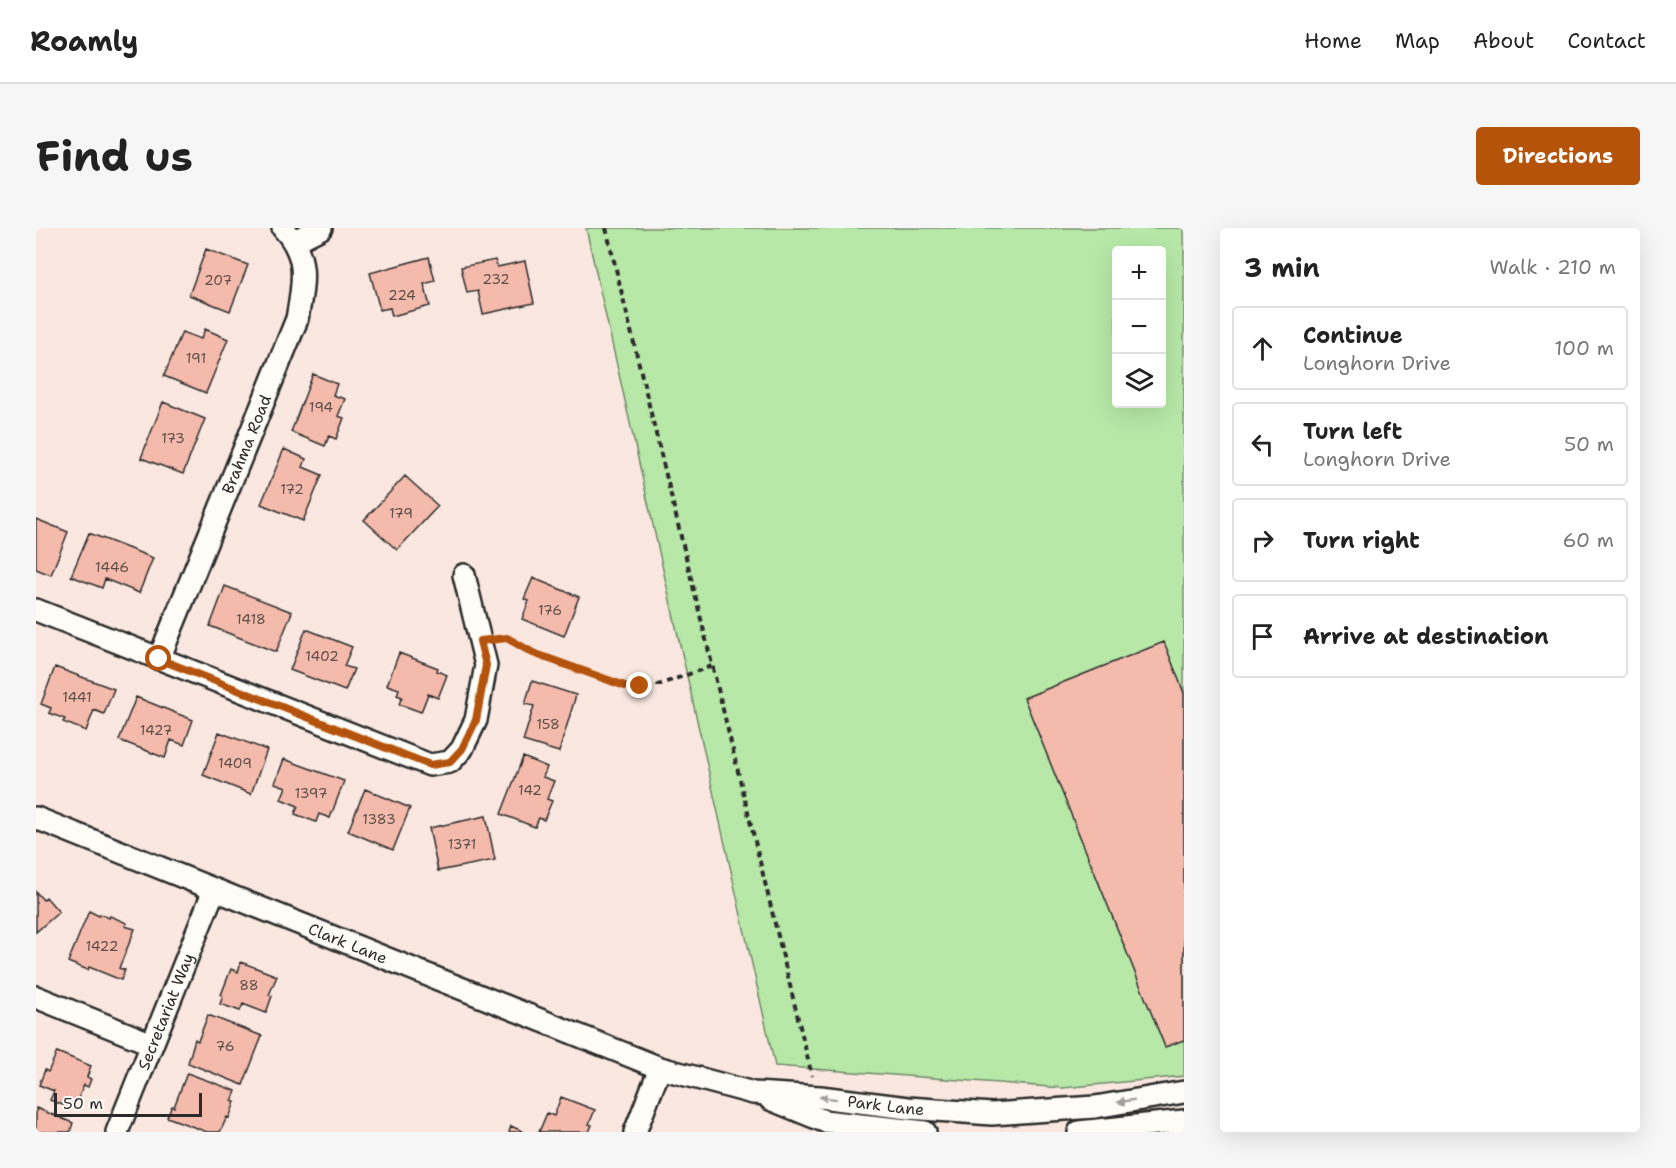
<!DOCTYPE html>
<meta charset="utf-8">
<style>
:root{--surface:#fff;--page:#f6f6f6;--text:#222;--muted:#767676;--line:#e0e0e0;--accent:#b45309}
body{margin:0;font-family:"Shantell Sans",sans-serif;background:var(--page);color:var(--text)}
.controls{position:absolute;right:18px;top:18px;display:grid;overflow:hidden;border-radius:6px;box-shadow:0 6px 24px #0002}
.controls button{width:54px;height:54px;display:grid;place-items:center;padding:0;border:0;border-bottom:2px solid var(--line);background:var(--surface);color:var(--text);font:30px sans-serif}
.scale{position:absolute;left:18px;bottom:15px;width:148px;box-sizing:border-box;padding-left:6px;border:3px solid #2b2b2b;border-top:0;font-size:16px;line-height:21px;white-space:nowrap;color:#2b2b2b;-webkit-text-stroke:4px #fdfcf7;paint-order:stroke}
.stop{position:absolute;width:18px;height:18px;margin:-14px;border:4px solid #b45309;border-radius:50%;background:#fff}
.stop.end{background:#b45309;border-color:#fff;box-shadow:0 2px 6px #0008}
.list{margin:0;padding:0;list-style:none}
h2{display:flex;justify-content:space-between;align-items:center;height:78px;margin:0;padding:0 24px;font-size:26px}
h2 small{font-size:20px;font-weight:400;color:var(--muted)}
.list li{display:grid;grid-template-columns:39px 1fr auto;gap:18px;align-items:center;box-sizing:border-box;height:84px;margin:0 12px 12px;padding:0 12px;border:2px solid var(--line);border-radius:6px}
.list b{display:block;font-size:22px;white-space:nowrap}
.list p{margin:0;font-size:20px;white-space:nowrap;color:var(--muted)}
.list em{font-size:20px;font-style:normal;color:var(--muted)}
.icon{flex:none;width:33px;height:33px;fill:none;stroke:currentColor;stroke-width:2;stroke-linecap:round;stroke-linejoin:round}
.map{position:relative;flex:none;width:1148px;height:904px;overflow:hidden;border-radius:6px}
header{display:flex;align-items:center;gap:36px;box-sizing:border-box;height:84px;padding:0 30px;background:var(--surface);border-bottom:2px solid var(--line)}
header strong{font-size:28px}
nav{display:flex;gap:33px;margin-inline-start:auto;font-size:21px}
.intro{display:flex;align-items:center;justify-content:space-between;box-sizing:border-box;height:144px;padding:0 36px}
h1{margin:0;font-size:42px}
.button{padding:15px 27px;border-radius:6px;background:var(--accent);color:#fff;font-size:21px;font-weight:700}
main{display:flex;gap:36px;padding:0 36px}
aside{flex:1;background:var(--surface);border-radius:6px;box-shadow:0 6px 24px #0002}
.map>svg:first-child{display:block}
.green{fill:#b7e8a8;stroke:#718a6a;stroke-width:1.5;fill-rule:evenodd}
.building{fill:#f4baac;stroke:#2b2b2b;stroke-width:1.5}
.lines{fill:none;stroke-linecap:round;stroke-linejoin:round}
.minor-casing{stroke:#2b2b2b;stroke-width:26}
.path{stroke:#2b2b2b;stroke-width:4;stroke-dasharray:6 4.5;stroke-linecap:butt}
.minor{stroke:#fdfcf7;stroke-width:21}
.oneway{fill:#9e9e9b}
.route{stroke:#b45309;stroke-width:8}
.labels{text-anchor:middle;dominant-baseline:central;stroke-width:4.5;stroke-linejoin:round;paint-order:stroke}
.number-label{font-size:14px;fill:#5d4f4b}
.street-label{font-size:16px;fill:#2b2b2b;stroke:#fdfcf7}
</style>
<header>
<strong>Roamly</strong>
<nav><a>Home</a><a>Map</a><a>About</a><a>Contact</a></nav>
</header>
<div class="intro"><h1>Find us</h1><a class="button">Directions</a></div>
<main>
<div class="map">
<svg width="1148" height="904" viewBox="0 0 1148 904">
<rect width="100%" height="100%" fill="#fae8e0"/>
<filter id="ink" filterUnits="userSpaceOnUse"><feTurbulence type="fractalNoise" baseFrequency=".0167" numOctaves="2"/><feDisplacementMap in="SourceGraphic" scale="12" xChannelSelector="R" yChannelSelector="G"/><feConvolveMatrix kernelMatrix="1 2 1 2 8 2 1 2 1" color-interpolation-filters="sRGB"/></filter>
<g filter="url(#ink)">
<!-- green -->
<path class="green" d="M550,0H1148V848L1027,860L739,838ZM1080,22H1126V176H1080Z"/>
<!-- building -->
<path class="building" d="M170,21L212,37L194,83L153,67Z
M393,29L399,53L388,56L394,78L356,88L354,80L344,82L334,45Z
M459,32L461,39L489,33L498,75L447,86L442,63L431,65L425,39Z
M169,101L192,111L170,165L128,148L146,104L165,111Z
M277,146L301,156L297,167L309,171L302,188L308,190L300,211L293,208L289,218L255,204Z
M127,174L169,191L147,246L105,230Z
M248,221L270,231L267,239L286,247L267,293L225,276Z
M369,248L402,278L361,322L328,292Z
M0,291L32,304L15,347L0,341Z
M53,305L117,330L103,365L69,351L66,360L35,348Z
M497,350L543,369L528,408L486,391L493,373L488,371Z
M189,358L256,384L240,424L174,398Z
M270,401L316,419L308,438L318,441L309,463L254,442Z
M1128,414L1148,465V812L1129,819L988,470Z
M363,425L402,440L401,443L411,447L402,470L392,466L385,484L363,476L366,469L361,467L363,461L351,457Z
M19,439L78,461L68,486L58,482L50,503L27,494L29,491L13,485L15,480L5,476Z
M496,453L540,467L523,524L487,513L498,478L489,476Z
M100,469L157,492L148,517L135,512L129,530L83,512Z
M183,504L231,522L215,566L167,547Z
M487,529L511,539L507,549L518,553L511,571L516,573L508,592L503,590L499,599L465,586Z
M248,531L308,553L294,590L283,586L280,594L259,586L262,578L245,571L250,559L239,555Z
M329,561L374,580L357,622L312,603Z
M450,588L459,632L402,643L393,600Z
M0,664L7,672L10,669L23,684L0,704Z
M53,683L63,688L64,686L73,690L74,688L91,695L89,698L99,701L83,740L89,742L85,752L53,739L52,742L32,734Z
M205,734L241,748L233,767L236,768L230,785L207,776L204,783L184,776L187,768L185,767L195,741L202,744Z
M172,787L226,808L207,857L152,835L159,811L162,813Z
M21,824L55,838L51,849L55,851L52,859L48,857L41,873L38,872L35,880L14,872L18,863L3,857L9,842L12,844Z
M151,845L200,863L196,873L199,874L193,890L191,889L184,904H171L131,889L136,878L138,879Z
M525,869L559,882L553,896L556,897L553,904H503L511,885L518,888Z
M0,880L37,895L34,904H0Z
M475,898L488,904H473Z"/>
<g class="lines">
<!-- minor casing -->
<g class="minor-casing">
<g id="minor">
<path d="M259,13L285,0"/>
<path d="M0,382L394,537L414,534L426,521L440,492L450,437L428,347"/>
<path id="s1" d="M123,431L261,91C267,56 274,29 247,0"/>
<path id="s2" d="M0,590L624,840L717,865L784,869L872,880L956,886L1059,879L1148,864"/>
<path d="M0,769L116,816"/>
<path d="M734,871L788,893L889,904"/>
<path id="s3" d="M81,904L178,662"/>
<path d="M599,904L624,840"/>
<path d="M1043,904L1148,893"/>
</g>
</g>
<!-- path -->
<path class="path" d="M570,0L776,848
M462,410H471L497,425L589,458L622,457L676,438"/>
<!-- minor -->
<use href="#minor" class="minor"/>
</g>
<!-- one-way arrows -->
<defs><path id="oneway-solid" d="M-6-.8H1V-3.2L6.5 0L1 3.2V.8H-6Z" transform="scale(1.5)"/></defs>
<g class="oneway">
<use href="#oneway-solid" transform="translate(792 870) rotate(-173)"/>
<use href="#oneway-solid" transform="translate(1090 873) rotate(171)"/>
</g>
</g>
<g class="lines" filter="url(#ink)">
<!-- route -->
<path class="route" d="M123,431L394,537L414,534L426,521L440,492L450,437L444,413L471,410L497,425L589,458H604"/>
</g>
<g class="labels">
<!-- number labels -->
<g class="number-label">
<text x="460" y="51">232</text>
<text x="182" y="52">207</text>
<text x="366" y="67">224</text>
<text x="160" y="130">191</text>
<text x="285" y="179">194</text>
<text x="137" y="210">173</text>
<text x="256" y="261">172</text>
<text x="365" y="285">179</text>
<text x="76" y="339">1446</text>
<text x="514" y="382">176</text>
<text x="215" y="391">1418</text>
<text x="286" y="428">1402</text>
<text x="41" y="469">1441</text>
<text x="512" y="496">158</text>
<text x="120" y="502">1427</text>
<text x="199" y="535">1409</text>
<text x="494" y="562">142</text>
<text x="275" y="565">1397</text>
<text x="343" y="591">1383</text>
<text x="426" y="616">1371</text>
<text x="66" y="718">1422</text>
<text x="213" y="757">88</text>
<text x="189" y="818">76</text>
</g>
<!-- street labels -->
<g class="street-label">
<text stroke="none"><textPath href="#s1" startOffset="232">Brahma Road</textPath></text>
<text stroke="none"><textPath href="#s2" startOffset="336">Clark Lane</textPath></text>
<text stroke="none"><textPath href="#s3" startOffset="130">Secretariat Way</textPath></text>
<text stroke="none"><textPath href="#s2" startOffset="902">Park Lane</textPath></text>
</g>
</g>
</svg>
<div class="controls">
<button>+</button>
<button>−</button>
<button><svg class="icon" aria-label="layers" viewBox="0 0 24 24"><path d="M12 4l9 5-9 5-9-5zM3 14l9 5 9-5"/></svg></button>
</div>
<div class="scale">50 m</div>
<div class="stop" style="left:123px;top:431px"></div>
<div class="stop end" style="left:604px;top:458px"></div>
</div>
<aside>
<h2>3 min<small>Walk · 210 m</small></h2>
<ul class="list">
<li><svg class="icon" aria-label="ahead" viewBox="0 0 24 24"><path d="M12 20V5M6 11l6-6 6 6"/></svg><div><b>Continue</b><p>Longhorn Drive</p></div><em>100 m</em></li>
<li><svg class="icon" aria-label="left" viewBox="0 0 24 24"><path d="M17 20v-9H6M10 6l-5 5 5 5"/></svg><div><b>Turn left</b><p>Longhorn Drive</p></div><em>50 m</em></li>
<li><svg class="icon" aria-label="right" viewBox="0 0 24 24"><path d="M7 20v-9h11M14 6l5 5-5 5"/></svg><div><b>Turn right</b></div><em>60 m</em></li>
<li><svg class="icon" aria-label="arrive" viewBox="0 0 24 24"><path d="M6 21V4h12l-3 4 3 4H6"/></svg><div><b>Arrive at destination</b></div></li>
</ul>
</aside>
</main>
